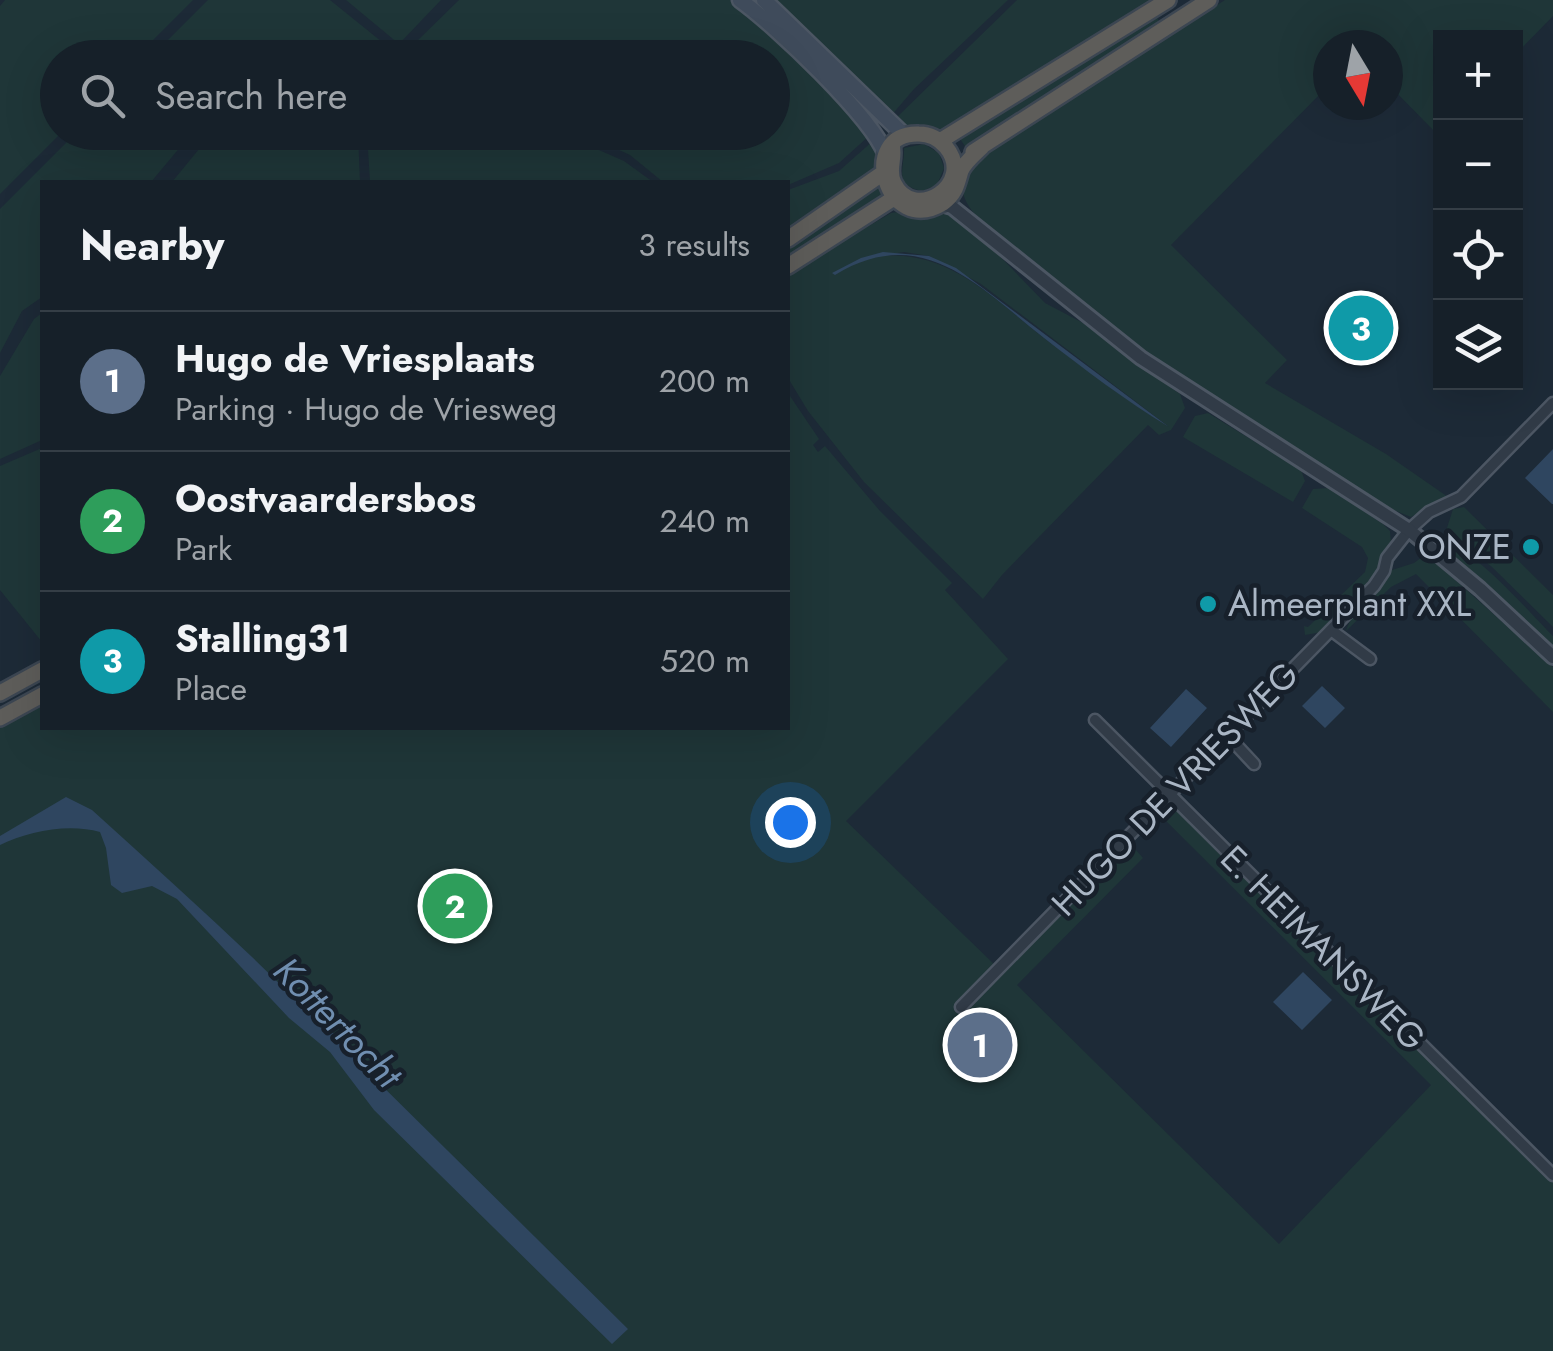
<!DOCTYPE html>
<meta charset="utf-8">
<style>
:root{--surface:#162029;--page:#1f2831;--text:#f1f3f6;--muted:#9ea3a8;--line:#353e46;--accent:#8c9099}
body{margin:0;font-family:Jost,sans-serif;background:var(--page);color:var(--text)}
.controls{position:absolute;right:30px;top:30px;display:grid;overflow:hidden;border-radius:0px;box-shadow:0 10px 40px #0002}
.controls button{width:90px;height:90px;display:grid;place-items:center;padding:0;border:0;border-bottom:2px solid var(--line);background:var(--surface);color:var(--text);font:50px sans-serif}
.compass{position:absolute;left:1313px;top:30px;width:90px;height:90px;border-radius:50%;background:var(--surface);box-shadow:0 10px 40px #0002;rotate:170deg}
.you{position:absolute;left:790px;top:822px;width:35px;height:35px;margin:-25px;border:8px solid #fff;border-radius:50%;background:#1a73e8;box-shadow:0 0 0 15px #1a73e833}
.badge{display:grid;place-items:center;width:65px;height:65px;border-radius:50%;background:var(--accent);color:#fff;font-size:32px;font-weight:700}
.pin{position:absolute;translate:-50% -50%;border:5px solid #fff;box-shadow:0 2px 10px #0006}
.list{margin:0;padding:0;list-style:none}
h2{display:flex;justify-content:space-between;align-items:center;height:130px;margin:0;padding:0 40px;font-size:42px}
h2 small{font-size:32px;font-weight:400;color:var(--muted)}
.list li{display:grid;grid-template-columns:65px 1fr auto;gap:30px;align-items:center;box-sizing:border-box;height:140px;padding:0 40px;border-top:2px solid var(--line)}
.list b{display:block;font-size:38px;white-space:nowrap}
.list p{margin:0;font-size:32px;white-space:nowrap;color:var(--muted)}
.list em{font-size:32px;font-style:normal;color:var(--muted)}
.icon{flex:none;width:55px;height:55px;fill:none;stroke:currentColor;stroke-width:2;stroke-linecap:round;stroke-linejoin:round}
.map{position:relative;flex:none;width:1553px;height:1351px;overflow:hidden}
.search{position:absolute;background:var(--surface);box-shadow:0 10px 40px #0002;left:40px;top:40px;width:750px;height:110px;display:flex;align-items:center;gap:25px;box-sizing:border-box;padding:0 35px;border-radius:55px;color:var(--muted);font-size:38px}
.panel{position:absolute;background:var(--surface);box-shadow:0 10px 40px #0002;left:40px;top:180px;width:750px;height:550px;border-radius:0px}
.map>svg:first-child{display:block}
.green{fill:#1f3638;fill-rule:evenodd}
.water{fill:#2f4660}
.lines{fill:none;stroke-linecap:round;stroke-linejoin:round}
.minor-casing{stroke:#4c5663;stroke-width:15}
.tertiary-casing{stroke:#4c5663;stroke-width:18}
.secondary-casing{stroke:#4c5663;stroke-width:19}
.trunk-casing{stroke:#3c4652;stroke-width:20}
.minor{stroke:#313b47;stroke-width:10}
.tertiary{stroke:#313b47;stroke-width:12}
.secondary{stroke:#3f4b5b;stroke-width:14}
.trunk{stroke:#5e5d5a;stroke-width:15}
.culture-dot{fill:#0f9aa8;stroke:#17202b;stroke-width:4}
.labels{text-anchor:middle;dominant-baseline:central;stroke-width:9;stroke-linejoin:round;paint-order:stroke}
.poi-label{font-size:35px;fill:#aab6c5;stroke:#17202b;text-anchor:end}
.street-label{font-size:35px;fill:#aab6c5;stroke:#17202b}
.water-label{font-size:38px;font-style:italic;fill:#708eb0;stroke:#17202b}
</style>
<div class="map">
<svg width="1553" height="1351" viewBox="0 0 1553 1351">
<rect width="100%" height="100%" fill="#1d2a37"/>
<!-- green -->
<path class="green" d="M5,0H193L136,57L58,58V132L61,133L0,194V6Z
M208,0H330L392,50L384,58L151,57Z
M346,0H441L399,44Z
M459,0H734L805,64L811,75L870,135L839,163L788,185V182H663L630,155L582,133L772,132V58H419L413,52L416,42Z
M775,0H1008L914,89L890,117L819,41Z
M1017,0H1153L943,132L907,128L894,120Z
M1225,0H1553V16L1516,54V38H1440V129L1436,133L1388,84V45H1328V86L1171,245L1287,360L1265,383L1386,454L1448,497L1411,517L1391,509C1263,430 1132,353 1018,253C1001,239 974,220 965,199C957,180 973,164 985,153Z
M1156,16L1162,26L967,149L958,136L1042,82L1092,58Z
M213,132L358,133L360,182H172Z
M76,133H192L151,182H42V297L22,311L0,353V209Z
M367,133H560L624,161L653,182H370Z
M874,140L878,147L875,173L788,231V190L839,171Z
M924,144L939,153L944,168L937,185L922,191C892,184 905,169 904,148Z
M878,185L882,186L888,199L788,261V245Z
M905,211L922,215L948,214L960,221L989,245L1045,303L1083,323L1180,394L1185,408L1171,430L1159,435L1148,425L1002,575L983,599L864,482L808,411L788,378V273L891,213ZM904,252L929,256L981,284L1169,427C1127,401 1087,370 1048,341C992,298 948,246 871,257Z
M42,313V440L0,459V376L34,319Z
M788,393L819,439L813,445L818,452L825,446L880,511L952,583L945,590L1008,659L846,821L997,967L1129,842L1143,858L1017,985L1279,1244L1431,1085L1165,820L1175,810H1181L1553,1179V1351H0V724L42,702V728H788Z
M1208,413L1301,470L1305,481L1293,502L1183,437L1195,416Z
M42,448V642L0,590V466Z
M1329,488L1383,524L1390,531L1391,543L1378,571L1322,632L1305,635L1304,626L1308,627L1365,572L1368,558L1362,547L1302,508L1313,489Z
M1464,507L1553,595V627L1492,567L1446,531L1453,509Z
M1442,540C1476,550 1527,610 1553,636V649L1442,546Z
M1426,554L1553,667V712L1416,574L1391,587L1346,631C1355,605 1375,594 1389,571L1414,563Z"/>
<!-- water -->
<path class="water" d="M883,252L929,256L956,268L1169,427C1126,401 1084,369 1044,338C978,286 922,222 835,275L832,273L861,258Z
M1553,449V504H1552L1525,478Z
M1322,686L1345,708L1325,728L1302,706Z
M1186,689L1207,708L1171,747L1150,728Z
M66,797L92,810C160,872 229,933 295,999C319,1023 346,1039 365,1069L628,1329L612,1344L374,1110L330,1052L289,1018L177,899L152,886L122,893L111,885L106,848L100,832C69,823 28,831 0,845V836Z
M1303,972L1332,1000L1302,1030L1273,1002Z"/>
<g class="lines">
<!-- minor casing -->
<g class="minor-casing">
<path id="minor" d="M1331,630L1370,659
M1095,720L1553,1175
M1227,735L1254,764
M961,1007L1374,586L1384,571L1387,558L1409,530L1429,512L1461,497L1553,403"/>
</g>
<!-- tertiary casing -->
<g class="tertiary-casing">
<path id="tertiary" d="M941,204L952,207L1141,358L1409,530L1480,589L1553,657"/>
</g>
<!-- secondary casing -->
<g class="secondary-casing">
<path id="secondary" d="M740,0C775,25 872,117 886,155
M764,0L905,136"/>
</g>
<!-- trunk casing -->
<g class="trunk-casing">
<path id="trunk" d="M940,141L1168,0
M892,145C896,158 887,170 894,183C914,224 976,184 946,147C939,139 929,134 919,134C856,132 886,238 943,203C956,194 957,184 961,171C965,162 975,154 982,147
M973,152L1209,0
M788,239L883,173
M788,266L894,198L903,196
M0,693L42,670
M0,718L42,695"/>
</g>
<!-- minor -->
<use href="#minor" class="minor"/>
<!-- tertiary -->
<use href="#tertiary" class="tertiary"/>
<!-- secondary -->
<use href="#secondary" class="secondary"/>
<!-- trunk -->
<use href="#trunk" class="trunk"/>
</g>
<!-- markers -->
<g class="culture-dot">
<circle cx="1531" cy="547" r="10"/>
<circle cx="1208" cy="604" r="10"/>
</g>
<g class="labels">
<!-- poi labels -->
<g class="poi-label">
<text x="1511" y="547">ONZE</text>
<text x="1228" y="604" text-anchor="start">Almeerplant XXL</text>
</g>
<!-- street labels -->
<g class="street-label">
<text transform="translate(1175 789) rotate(-46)">HUGO DE VRIESWEG</text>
<text transform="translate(1323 948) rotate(45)">E. HEIMANSWEG</text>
</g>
<!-- water labels -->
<g class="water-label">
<text transform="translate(338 1022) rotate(46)">Kottertocht</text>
</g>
</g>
</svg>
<div class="controls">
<button>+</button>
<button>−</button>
<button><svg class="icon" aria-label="locate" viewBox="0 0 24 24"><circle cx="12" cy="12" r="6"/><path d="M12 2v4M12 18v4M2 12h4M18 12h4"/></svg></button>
<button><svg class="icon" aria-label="layers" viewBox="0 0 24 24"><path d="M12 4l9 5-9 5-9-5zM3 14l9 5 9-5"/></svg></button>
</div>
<svg class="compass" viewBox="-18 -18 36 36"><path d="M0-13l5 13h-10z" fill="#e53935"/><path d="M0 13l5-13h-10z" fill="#9ea3a8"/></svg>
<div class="you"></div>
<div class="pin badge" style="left:980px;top:1045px;background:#5c6f8a">1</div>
<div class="pin badge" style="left:455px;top:906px;background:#2e9e5b">2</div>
<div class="pin badge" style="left:1361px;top:328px;background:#0f9aa8">3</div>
<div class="search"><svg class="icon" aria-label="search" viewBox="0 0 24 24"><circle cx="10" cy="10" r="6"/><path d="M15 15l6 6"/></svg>Search here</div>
<section class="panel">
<h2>Nearby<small>3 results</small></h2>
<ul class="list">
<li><span class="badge" style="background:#5c6f8a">1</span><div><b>Hugo de Vriesplaats</b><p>Parking · Hugo de Vriesweg</p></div><em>200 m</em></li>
<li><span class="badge" style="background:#2e9e5b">2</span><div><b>Oostvaardersbos</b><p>Park</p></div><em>240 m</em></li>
<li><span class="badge" style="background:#0f9aa8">3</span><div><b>Stalling31</b><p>Place</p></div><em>520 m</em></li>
</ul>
</section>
</div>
